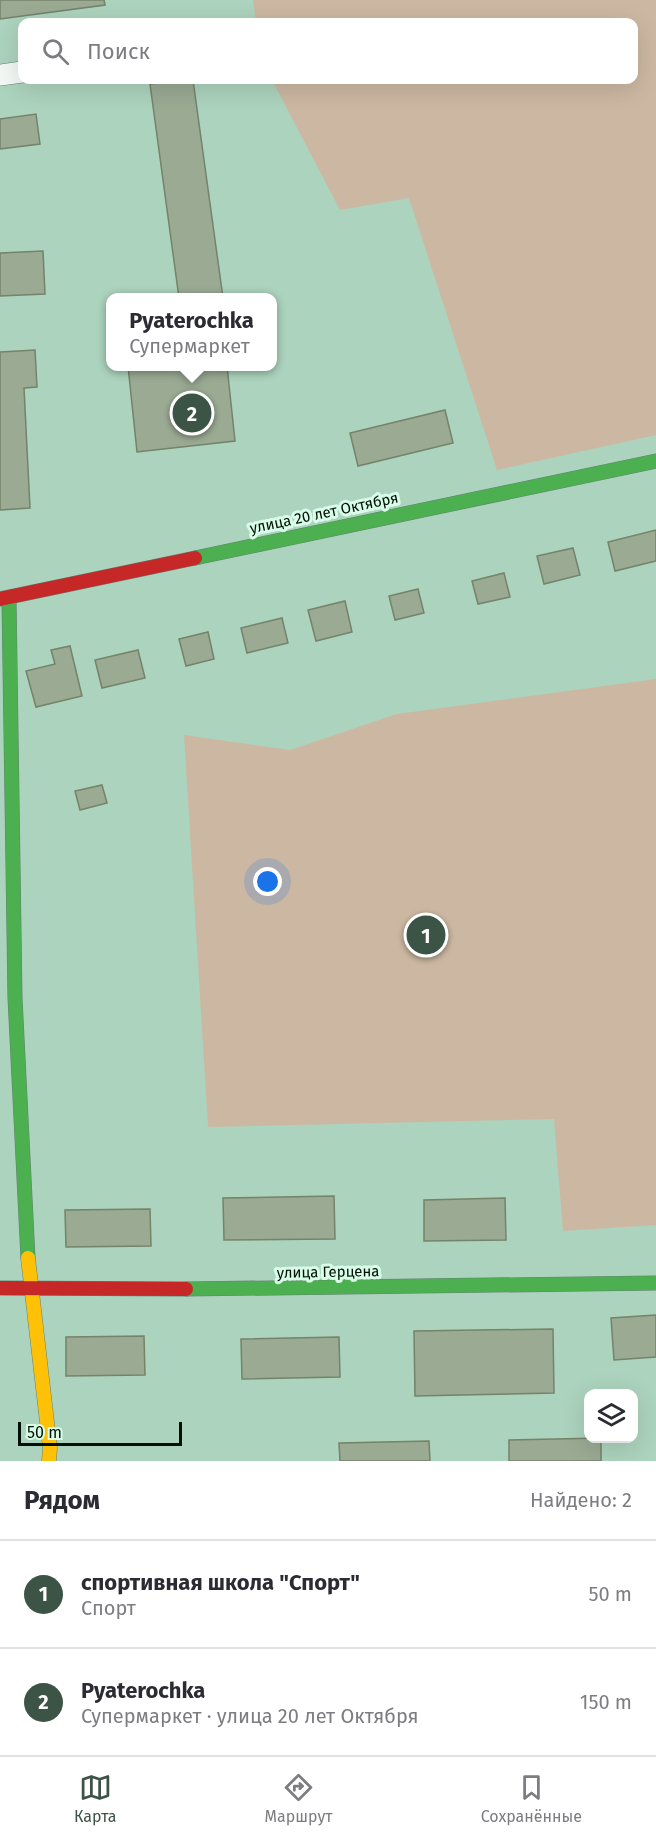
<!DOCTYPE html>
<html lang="ru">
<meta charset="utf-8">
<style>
:root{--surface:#fff;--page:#f2f2f3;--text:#2b2b33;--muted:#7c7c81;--line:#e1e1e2;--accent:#3c5446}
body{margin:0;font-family:"Fira Sans",sans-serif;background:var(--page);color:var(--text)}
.controls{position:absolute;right:18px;bottom:18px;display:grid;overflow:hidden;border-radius:12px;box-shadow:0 6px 24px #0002}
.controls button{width:54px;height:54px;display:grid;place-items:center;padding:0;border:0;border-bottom:2px solid var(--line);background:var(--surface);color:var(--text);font:30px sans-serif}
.scale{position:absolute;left:18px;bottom:15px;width:164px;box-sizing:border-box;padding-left:6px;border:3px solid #001006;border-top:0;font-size:16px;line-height:21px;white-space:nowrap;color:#001006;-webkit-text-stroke:4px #d8fce7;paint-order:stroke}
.you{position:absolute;left:268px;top:882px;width:21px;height:21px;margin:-15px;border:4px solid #fff;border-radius:50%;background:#1a73e8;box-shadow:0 0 0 9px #1a73e833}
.badge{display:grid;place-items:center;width:39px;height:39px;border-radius:50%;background:var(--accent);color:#fff;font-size:20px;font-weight:700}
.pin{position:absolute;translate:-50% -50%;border:3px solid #fff;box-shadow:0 2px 6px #0006}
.popup{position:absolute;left:106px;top:293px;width:171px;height:78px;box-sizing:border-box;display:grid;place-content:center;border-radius:12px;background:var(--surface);filter:drop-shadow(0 2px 4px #0005);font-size:20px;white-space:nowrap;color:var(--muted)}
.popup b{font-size:22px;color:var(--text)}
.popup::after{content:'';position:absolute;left:50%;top:100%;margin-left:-12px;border:12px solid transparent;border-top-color:var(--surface)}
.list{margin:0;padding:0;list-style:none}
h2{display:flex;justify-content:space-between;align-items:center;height:78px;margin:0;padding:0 24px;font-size:26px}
h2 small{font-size:20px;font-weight:400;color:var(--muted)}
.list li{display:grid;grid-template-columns:39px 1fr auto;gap:18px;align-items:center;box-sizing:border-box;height:108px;padding:0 24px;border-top:2px solid var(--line)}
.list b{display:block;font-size:22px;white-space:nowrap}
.list p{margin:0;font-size:20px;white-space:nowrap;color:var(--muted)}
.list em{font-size:20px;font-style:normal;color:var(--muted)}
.icon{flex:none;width:33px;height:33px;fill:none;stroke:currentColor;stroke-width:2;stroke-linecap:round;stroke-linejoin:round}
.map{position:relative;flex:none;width:656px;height:1461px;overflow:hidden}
.search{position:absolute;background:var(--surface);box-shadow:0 6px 24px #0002;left:18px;right:18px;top:18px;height:66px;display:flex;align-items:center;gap:15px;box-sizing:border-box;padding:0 21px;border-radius:12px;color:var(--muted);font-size:22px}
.sheet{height:294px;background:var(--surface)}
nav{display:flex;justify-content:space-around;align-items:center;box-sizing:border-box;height:84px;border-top:2px solid var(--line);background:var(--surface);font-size:16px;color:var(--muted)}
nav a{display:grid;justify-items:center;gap:3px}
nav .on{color:var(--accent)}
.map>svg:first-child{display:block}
.green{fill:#ccb8a2}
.building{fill:#9aaa93;stroke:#748369;stroke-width:1.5}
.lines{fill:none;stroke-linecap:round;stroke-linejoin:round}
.street-casing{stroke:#618372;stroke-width:22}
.fast-casing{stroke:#618372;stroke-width:15}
.slow-casing{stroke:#618372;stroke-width:15}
.jam-casing{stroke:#618372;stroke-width:15}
.street{stroke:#f3f8f5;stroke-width:21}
.fast{stroke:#4caf50;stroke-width:14}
.slow{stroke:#ffc107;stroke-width:14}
.jam{stroke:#c62828;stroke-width:14}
.labels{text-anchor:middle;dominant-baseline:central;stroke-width:6;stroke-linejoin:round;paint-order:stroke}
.street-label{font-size:15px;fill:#001006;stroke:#d8fce7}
</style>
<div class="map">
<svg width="656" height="1461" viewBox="0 0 656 1461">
<rect width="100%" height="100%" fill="#acd3bd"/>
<!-- green -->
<path class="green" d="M253,0H656V435L497,470L409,198L340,210L272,80H634V22H256Z
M656,679V1225L563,1231L554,1119L208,1127L184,735L290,750L397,714Z"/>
<!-- building -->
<path class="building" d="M0,0H104L105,5L0,19Z
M182,80H193L223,298H179L150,84Z
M36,114L40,144L0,149V119Z
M43,251L45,294L0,296V253Z
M35,350L37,387L24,388L30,508L0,510V352Z
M128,366H227L235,441L137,452Z
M445,410L453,443L358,466L350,433Z
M656,530V561L615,571L608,542Z
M573,548L580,575L544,584L537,556Z
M504,573L510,597L478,604L472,581Z
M418,589L424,613L395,620L389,596Z
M345,601L352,632L316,641L308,610Z
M282,618L288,643L247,653L241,628Z
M208,632L214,659L186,666L179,639Z
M70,646L82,696L36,707L26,671L55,664L51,650Z
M138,650L145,678L102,688L95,660Z
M102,785L107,803L80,810L75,791Z
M334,1196L335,1239L224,1240L223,1198Z
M505,1198L506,1240L424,1241V1200Z
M150,1209L151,1246L66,1247L65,1210Z
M656,1315V1357L614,1360L611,1318Z
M553,1329L554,1393L415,1396L414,1331Z
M144,1336L145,1375L66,1376V1337Z
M339,1337L340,1377L242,1379L241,1339Z
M601,1438V1461H509V1440Z
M429,1441L430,1461H340L339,1443Z"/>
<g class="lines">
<!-- street casing -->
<g class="street-casing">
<path id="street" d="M0,75L22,72"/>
</g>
<!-- fast casing -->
<g class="fast-casing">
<path id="fast" d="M195,558L656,461
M9,599L15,998L28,1258
M186,1289L656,1283"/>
</g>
<!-- slow casing -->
<g class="slow-casing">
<path id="slow" d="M28,1258L50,1448L49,1461"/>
</g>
<!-- jam casing -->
<g class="jam-casing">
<path id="jam" d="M0,599L195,558
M0,1288L186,1289"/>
</g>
<!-- street -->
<use href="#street" class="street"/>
<!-- fast -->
<use href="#fast" class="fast"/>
<!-- slow -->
<use href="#slow" class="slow"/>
<!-- jam -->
<use href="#jam" class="jam"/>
</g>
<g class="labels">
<!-- street labels -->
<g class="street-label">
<text transform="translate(324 513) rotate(-12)">улица 20 лет Октября</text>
<text transform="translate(328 1272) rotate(-1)">улица Герцена</text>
</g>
</g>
</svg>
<div class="controls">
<button><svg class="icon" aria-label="layers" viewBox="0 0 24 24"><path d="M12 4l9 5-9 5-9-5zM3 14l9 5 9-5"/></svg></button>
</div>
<div class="scale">50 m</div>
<div class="you"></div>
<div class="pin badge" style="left:426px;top:935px">1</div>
<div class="pin badge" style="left:192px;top:413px">2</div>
<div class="popup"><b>Pyaterochka</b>Супермаркет</div>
<div class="search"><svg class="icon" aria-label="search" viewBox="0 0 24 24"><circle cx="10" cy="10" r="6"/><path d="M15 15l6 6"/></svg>Поиск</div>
</div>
<section class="sheet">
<h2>Рядом<small>Найдено: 2</small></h2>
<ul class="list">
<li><span class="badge">1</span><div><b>спортивная школа &quot;Спорт&quot;</b><p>Спорт</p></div><em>50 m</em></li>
<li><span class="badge">2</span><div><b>Pyaterochka</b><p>Супермаркет · улица 20 лет Октября</p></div><em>150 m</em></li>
</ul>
</section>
<nav>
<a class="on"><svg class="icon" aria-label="map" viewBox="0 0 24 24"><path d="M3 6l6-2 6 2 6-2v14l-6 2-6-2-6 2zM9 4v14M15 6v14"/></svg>Карта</a>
<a><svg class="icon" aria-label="directions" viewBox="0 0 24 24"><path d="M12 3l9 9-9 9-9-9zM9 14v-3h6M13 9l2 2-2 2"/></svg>Маршрут</a>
<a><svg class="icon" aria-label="saved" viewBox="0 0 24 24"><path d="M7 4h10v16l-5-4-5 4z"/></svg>Сохранённые</a>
</nav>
